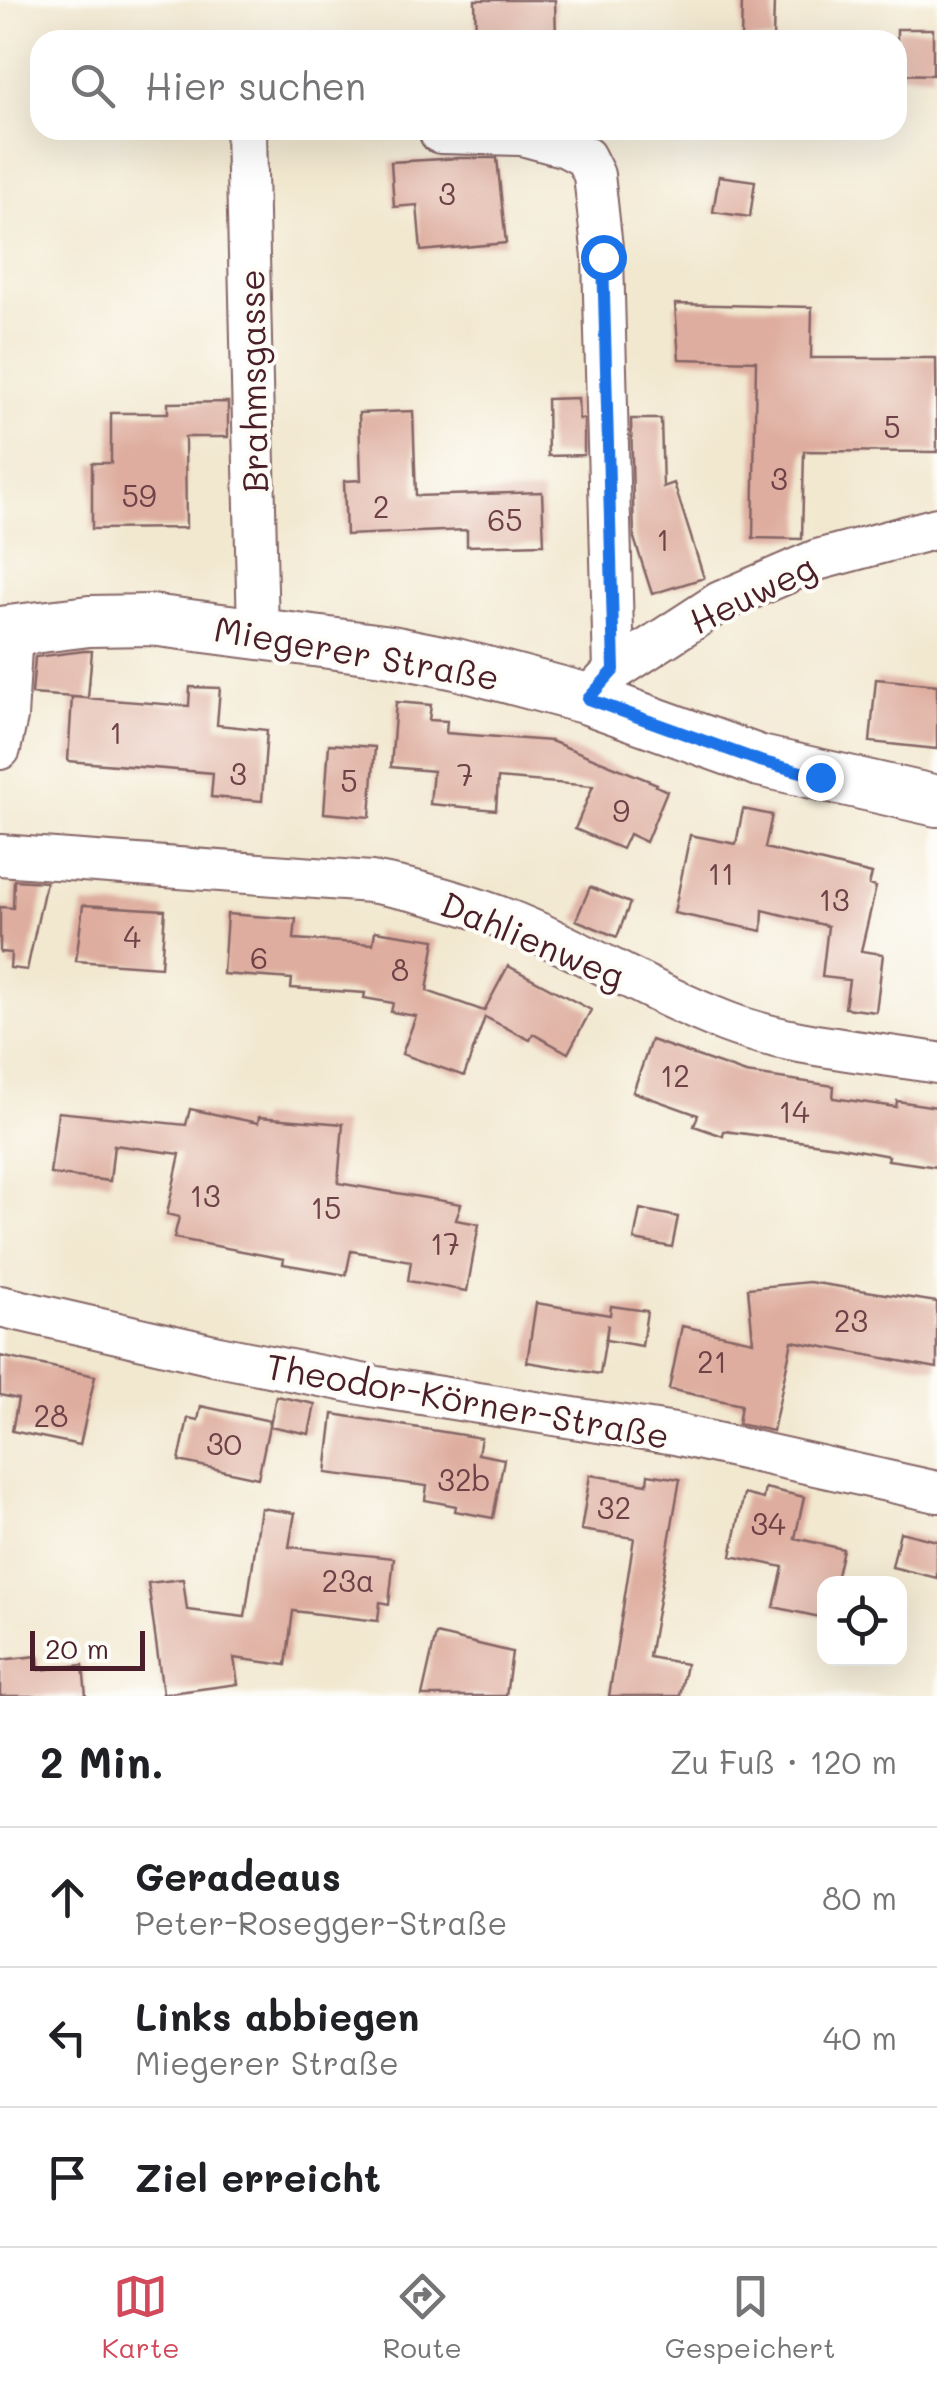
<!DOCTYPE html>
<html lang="de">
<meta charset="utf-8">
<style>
:root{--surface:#fff;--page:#f2f2f2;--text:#202124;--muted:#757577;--line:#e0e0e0;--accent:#d1495b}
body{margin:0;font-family:Mali,sans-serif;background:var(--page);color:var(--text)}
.controls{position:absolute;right:30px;bottom:30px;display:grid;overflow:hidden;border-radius:20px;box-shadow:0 10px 40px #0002}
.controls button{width:90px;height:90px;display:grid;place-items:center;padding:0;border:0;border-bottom:2px solid var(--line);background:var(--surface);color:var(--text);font:50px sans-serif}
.scale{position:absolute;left:30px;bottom:25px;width:115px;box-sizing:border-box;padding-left:10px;border:5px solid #4a1f2b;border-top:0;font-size:28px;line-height:35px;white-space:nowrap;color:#4a1f2b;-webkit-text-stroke:8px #fdfcf7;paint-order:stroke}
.stop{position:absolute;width:30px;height:30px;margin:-22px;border:8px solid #1a73e8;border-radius:50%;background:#fff}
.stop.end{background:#1a73e8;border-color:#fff;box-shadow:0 2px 10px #0008}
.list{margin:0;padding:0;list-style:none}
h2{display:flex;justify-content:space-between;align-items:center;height:130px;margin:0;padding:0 40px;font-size:42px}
h2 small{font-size:32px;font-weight:400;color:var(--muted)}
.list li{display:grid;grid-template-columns:65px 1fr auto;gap:30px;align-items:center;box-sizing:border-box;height:140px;padding:0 40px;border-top:2px solid var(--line)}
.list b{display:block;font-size:38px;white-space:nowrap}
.list p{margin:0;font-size:32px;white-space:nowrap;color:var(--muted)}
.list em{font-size:32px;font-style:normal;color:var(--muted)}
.icon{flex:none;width:55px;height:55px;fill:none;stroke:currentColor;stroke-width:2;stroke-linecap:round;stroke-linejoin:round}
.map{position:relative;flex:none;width:937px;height:1696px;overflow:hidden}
.search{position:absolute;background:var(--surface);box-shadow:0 10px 40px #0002;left:30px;right:30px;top:30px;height:110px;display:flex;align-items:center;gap:25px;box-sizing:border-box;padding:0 35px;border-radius:30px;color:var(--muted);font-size:38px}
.sheet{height:550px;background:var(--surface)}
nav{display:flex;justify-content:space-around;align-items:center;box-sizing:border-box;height:140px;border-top:2px solid var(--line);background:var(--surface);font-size:28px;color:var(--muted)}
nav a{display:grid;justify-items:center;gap:5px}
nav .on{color:var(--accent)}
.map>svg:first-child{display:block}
.building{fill:#dead9f}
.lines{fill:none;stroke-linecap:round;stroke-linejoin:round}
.minor-casing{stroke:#856565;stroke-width:44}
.major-casing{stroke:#856565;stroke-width:54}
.minor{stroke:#fff;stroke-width:40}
.major{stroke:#fff;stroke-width:50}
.route{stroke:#1a73e8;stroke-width:12}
.labels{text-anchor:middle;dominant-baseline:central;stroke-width:8;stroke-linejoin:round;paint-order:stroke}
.number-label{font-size:30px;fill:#6f4248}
.street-label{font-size:35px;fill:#4a1f2b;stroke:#fdfcf7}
</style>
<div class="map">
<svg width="937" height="1696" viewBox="0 0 937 1696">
<rect width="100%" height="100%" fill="#fdfcf7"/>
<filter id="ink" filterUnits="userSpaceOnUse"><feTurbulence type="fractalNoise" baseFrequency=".01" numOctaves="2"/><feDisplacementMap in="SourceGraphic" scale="20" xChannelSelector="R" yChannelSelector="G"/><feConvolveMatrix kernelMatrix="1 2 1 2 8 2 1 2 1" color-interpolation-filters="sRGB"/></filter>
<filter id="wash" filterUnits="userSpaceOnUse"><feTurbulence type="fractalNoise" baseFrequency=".0048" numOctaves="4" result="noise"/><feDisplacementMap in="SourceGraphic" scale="40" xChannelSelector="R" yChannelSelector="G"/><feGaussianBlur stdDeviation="2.25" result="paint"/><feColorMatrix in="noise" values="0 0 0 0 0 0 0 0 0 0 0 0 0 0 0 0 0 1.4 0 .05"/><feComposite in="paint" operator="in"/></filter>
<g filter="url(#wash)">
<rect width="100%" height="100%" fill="#f2e8d0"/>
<g id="blocks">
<!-- building -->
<path class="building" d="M475,0H555L556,40H476Z
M742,0H774L773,40H741Z
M897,29H933V75L897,74Z
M460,158H497L506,243L421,251L417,205L394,207L391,162Z
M719,176L755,181L750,217L713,212Z
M675,304L812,307L811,358H936L937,452L804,451L802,539L753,538L756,361L679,359Z
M578,398L579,419H584V455L548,456L547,399Z
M228,402V437H185L186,528L92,529V463H111V413H168V403Z
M413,411L416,496L542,492L544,544L467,546V530L346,535L344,481L361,480L359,413Z
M631,419H661L663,487L674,483L704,578L652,594L634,538Z
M84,651H92L88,698L32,694L35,657Z
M876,679L937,685V749L870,742Z
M190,687L220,688L217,725L267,730L262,801L211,797L213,773L68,761L72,697L189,706Z
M396,702L431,705L429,720L447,721L446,733L551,741L657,784L656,786L667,791L646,842L629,834L622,849L575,829L593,786L498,778L496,810L430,804L433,771L391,767Z
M329,744L375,747L370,817L324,813Z
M743,809L772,815L765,848L872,874L869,885L876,887L861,951L883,954L876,1012L845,1008L849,980L822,977L828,926L763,910L762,931L674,913L690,835L736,844Z
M14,880L46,882L27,970L10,968L11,953L0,952V907L13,908Z
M590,887L630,903L617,937L576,920Z
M83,905L165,910L161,967L76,961Z
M227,914L296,919L294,939L373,944L375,931L435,940L427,991L484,1011L508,966L591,1010L568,1053L533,1034L530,1040L485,1017L464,1076L402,1054L416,1016L391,1012L393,1003L364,998L365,993L291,988L292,979L223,974Z
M651,1040L746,1073L834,1086L833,1098L896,1107L897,1101L937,1107V1167L888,1160L889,1156L836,1146L724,1131L723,1136L694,1126L698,1115L633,1092Z
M190,1109L258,1123L259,1117L343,1124L338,1183L461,1204L456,1220L479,1224L467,1291L408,1281L411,1261L351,1251L346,1275L283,1264L284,1259L174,1238L179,1217L167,1214L180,1154L114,1145L110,1181L50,1174L58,1112L186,1125Z
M640,1209L678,1217L672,1247L634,1240Z
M809,1282L937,1302V1368L792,1341L773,1431L738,1424L741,1405L669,1389L682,1326L753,1341L748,1288Z
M536,1303L610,1315L611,1306L647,1311L642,1346L606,1340L608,1324L600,1374L527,1362Z
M0,1356L95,1376L80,1445L12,1431L18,1399L0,1395Z
M276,1396L315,1404L309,1434L270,1426Z
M201,1406L270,1421L258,1478L179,1461L188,1418L198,1420Z
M333,1414L481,1438L478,1454L504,1459L493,1518L455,1511L456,1506L425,1500L427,1486L326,1473Z
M648,1474L680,1479L649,1657L686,1664L680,1696H609L634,1538L581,1530L590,1475L647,1484Z
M765,1488L804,1497L795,1538L843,1549L835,1584H824V1618L774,1607L783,1567L731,1556L744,1494L763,1499Z
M261,1508L295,1513L289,1547L394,1558L389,1604L380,1602L378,1621L293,1611L286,1665L234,1658L238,1684L163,1694L148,1583L183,1579L187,1610L245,1617Z
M900,1532L937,1541V1578L892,1567Z
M436,1634L512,1652L506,1696H422Z
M38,1656L39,1670L83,1665L86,1696H0V1660Z"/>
</g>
</g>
<g filter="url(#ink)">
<use href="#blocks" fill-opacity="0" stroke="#856565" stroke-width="2.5"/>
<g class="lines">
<!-- minor casing -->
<g class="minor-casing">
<path id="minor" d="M246,130L258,632
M440,133L522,135L566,147L585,157L594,175L603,257L614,671
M601,685L614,671L720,602L817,560L937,528
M0,749L7,717L12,630
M0,855L371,882C429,892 485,909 539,933C602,962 661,997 726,1022C788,1046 871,1052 937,1063
M0,1306L218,1356L377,1387L675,1434L937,1492"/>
</g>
<!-- major casing -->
<g class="major-casing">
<path id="major" d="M0,632L89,621L151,620L391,651L456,664L588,699L760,761L937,801"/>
</g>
<!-- minor -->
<use href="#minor" class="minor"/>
<!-- major -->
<use href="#major" class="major"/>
</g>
</g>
<g class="lines" filter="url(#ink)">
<!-- route -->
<path class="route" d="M603,257L614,670L588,699L760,761L820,777"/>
</g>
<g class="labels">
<!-- number labels -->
<g class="number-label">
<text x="447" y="193">3</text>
<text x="892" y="426">5</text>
<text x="779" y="478">3</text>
<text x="139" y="495">59</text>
<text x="381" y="506">2</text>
<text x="505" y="519">65</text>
<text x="663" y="539">1</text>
<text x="116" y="732">1</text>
<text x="238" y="773">3</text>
<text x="465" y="774">7</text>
<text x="349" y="780">5</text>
<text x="621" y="810">9</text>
<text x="721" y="873">11</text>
<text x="834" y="899">13</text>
<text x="132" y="936">4</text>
<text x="259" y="957">6</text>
<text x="400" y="969">8</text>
<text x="675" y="1075">12</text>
<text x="794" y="1111">14</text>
<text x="205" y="1195">13</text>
<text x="326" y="1207">15</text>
<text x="445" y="1243">17</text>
<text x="851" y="1320">23</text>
<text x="712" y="1361">21</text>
<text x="51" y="1415">28</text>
<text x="224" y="1443">30</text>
<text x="464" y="1479">32b</text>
<text x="614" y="1507">32</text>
<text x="768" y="1523">34</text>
<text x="348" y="1580">23a</text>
</g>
<!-- street labels -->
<g class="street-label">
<text transform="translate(252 381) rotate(-91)">Brahmsgasse</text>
<text transform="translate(752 593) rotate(-26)">Heuweg</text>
<text transform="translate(357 652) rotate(10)">Miegerer Straße</text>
<text transform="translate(533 939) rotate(23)">Dahlienweg</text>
<text transform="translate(468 1400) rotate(10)">Theodor-Körner-Straße</text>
</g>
</g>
</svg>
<div class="controls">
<button><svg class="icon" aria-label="locate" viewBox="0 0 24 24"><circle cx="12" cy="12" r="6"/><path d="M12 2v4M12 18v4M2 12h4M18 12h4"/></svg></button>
</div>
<div class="scale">20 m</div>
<div class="stop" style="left:603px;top:257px"></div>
<div class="stop end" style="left:820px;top:777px"></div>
<div class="search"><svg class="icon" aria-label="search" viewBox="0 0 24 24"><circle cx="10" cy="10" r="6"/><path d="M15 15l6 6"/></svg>Hier suchen</div>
</div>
<section class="sheet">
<h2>2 Min.<small>Zu Fuß · 120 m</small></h2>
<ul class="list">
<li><svg class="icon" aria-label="ahead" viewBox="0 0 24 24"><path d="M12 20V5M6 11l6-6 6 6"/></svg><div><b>Geradeaus</b><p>Peter-Rosegger-Straße</p></div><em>80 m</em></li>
<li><svg class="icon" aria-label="left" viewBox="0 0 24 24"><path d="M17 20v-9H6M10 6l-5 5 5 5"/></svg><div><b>Links abbiegen</b><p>Miegerer Straße</p></div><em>40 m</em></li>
<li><svg class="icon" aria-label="arrive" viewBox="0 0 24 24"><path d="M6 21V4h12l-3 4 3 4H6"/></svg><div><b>Ziel erreicht</b></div></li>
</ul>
</section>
<nav>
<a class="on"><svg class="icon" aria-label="map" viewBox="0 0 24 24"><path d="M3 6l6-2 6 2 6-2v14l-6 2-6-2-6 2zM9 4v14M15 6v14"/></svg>Karte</a>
<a><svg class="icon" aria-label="directions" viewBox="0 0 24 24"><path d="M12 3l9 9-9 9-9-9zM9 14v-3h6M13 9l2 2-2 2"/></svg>Route</a>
<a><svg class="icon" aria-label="saved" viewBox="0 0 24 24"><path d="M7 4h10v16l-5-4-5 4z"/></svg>Gespeichert</a>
</nav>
